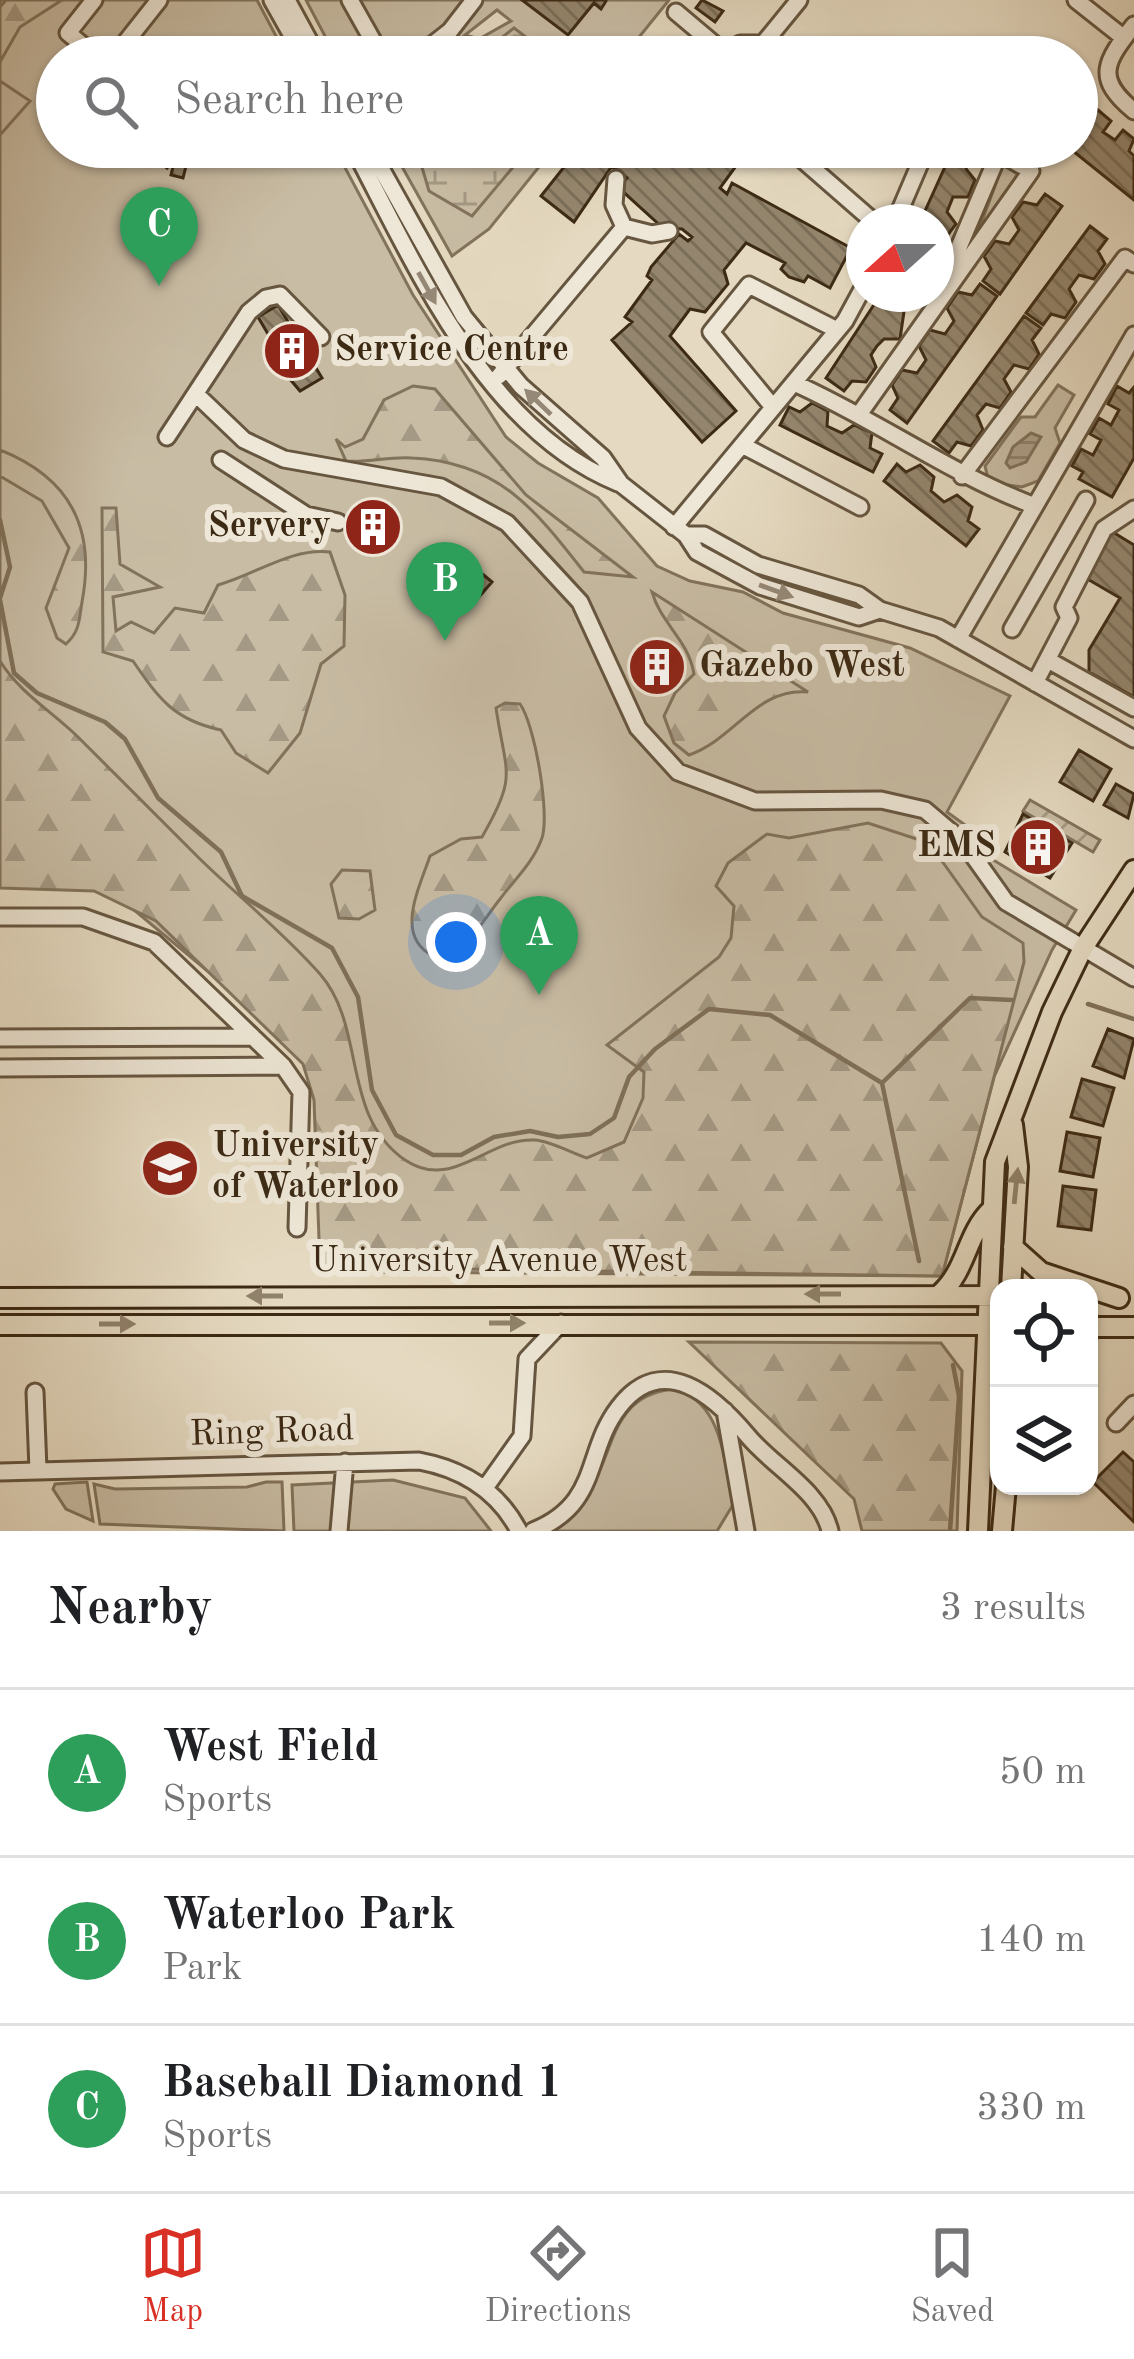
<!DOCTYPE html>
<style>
:root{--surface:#fff;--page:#f6f6f6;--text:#202124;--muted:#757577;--line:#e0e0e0;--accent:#d93025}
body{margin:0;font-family:"Old Standard TT",serif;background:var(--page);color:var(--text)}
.controls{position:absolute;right:36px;bottom:36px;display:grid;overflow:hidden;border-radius:24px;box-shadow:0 3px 9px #0004}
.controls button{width:108px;height:108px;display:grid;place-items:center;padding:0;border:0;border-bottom:3px solid var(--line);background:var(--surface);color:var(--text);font:60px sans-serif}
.compass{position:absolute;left:846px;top:204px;width:108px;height:108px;border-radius:50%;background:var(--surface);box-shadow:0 3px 9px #0004;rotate:249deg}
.you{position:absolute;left:456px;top:942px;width:42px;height:42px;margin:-30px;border:9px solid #fff;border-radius:50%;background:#1a73e8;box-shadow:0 0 0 18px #1a73e833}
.badge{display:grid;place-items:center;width:78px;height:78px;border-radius:50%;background:var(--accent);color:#fff;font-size:39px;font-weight:700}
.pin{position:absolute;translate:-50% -99px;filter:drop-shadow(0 3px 6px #0008)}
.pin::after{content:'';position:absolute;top:63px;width:42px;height:36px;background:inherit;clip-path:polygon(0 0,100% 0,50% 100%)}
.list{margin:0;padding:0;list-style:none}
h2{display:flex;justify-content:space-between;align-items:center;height:156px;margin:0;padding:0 48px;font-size:51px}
h2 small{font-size:39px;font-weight:400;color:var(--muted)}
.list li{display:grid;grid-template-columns:78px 1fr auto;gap:36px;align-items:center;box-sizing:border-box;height:168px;padding:0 48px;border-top:3px solid var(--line)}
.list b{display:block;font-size:45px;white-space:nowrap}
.list p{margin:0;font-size:39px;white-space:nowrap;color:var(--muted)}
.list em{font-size:39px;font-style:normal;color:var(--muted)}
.icon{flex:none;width:66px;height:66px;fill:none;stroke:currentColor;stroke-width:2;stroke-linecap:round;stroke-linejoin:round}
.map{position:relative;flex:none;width:1134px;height:1531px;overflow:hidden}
.search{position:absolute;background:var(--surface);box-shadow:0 3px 9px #0004;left:36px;right:36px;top:36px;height:132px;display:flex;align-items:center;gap:30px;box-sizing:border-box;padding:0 42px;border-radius:66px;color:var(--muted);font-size:45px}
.sheet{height:660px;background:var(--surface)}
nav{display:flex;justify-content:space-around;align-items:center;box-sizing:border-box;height:168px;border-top:3px solid var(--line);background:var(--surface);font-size:33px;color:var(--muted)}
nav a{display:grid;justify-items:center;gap:6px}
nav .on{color:var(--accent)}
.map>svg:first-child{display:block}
.green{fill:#c8bca4;stroke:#82735c;stroke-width:3;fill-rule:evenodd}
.forest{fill:url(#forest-firs);stroke:#82735c;stroke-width:3}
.wetland{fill:url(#wetland-marsh);stroke:#82735c;stroke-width:3}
.garden{fill:url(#garden-furrows);stroke:#82735c;stroke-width:3}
.water{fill:url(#water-rules);stroke:#7f7059;stroke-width:3}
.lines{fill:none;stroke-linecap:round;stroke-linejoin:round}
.stream{stroke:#7f7059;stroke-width:4.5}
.building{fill:url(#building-back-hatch);stroke:#3c2a15;stroke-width:3}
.minor-casing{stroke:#665640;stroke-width:21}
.major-casing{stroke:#3c2a15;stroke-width:24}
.minor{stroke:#eee7d7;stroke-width:15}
.major{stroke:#e5dac1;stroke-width:18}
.oneway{fill:#958876}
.oneway2{fill:#90826b}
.labels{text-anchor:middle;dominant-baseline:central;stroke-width:12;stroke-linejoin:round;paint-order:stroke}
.poi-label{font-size:36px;font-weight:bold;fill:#3c2a15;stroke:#eee7d7;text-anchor:start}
.street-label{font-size:36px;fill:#3c2a15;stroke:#eee7d7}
</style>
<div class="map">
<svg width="1134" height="1531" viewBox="0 0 1134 1531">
<defs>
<pattern id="forest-firs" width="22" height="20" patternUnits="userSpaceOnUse" patternTransform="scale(3)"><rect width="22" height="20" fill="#c8bca4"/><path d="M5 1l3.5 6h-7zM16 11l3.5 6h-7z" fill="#a49984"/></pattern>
<pattern id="wetland-marsh" width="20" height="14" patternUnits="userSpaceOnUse" patternTransform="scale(3)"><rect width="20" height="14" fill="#c8bca4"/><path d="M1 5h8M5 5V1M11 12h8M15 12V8" fill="none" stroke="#a49984"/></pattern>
<pattern id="garden-furrows" width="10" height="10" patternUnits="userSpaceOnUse" patternTransform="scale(3)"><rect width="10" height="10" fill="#c8bca4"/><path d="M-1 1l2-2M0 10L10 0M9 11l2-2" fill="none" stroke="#a49984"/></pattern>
<pattern id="water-rules" width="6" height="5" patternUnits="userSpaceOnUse" patternTransform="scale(3)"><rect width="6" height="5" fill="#ac9e87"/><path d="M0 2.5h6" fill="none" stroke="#8d816d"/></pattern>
<pattern id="building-back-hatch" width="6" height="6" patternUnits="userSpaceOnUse" patternTransform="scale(3)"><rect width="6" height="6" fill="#94866e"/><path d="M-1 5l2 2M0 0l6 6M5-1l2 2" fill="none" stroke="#7a6e59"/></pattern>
</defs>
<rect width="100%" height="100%" fill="#e5dac1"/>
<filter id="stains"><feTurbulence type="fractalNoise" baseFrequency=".00167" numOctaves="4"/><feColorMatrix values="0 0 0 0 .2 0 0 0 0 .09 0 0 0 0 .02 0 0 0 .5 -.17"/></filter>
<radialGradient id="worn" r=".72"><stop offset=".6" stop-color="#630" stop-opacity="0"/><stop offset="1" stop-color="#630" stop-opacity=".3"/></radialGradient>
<!-- green -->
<path class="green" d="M0,0H257L287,57H57V147H334L413,295L506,437L538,463L598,498L657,566L690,581L743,592L783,613L910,648L1010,696L947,812L968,827L990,858L1076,910L1052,950L994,1077L942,1276L361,1272L318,1063L86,870L0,859Z
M306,0H669L623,57H336ZM497,10L511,21L479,39L465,35Z
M391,147H555L489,229L452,256Z
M1007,166L1020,176L978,232L1002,167Z
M1058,385L1074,395L1055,428L1060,443L1038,481L1022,487L989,482L985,466L1021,417H1035Z
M672,1389C723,1399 723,1461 734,1503L717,1531H546C560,1519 579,1508 588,1493C616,1450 610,1397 672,1389Z
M393,1480L465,1498L491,1531H294L292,1485Z
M87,1482L93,1521L66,1509L53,1489L55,1484Z
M266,1482H282L284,1531L100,1524L94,1484L115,1489L247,1487Z"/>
<!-- forest -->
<path class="forest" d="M6,0H62L20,27L0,62V7Z
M0,81L30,101L0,135Z
M413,386L435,389L526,495L633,577L584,572C534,508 498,462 412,458C390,456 368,463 346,461L336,439L345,447L363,439L384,400Z
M0,450C70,478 96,528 82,602C79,620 80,631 66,644L57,638L46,608L69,548L42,501L0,476Z
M102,508H116L120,564L160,587L113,597L116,631L131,622L154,633L175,608L204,613L218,585C257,574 290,548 330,552L345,595L344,646L321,664L300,733L268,773L236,753L221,730C174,720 159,699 133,661L103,652Z
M652,592L808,692C757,687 735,739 689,755L674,743L664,716L675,693L694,674C688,639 661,624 652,592Z
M0,661C19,692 51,711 78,737C119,778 160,819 201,860C240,898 283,932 320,974C367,1028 340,1115 405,1160C453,1192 488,1137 535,1140C551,1141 571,1153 587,1158L624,1142L643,1098L644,1072L607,1045L719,957L731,938L734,906L716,886L728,863L767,834L789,838L868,823L929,843L982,917L1023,943L1024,962L942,1276L320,1267L314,1100L303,1064L156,921L94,891L0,888Z
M505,703L520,704C535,725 550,814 542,838C533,863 515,879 500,899C478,927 471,948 433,956C394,936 419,889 430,856L461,839L482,837C518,775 506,775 496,708Z
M342,870L370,871L375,910L359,919L339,918L331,884Z
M689,1342L941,1343L962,1371L957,1531H862L854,1499Z"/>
<!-- wetland -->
<path class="wetland" d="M514,28L552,57H477Z
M416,147H530L472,216L429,191Z"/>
<!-- garden -->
<path class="garden" d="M1030,800L1100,840L1093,852L1023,811Z"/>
<!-- water -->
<path class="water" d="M1031,433L1041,437L1026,462L1010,468L1006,463L1013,447Z"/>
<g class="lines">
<!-- stream -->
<path class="stream" d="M0,520L10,567L0,598
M0,600L14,673L37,693L105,722L125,739L158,798L221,852L242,896L332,948L358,997L372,1090L396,1135L433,1155H461L494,1137L530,1131L558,1137L590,1134L614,1118L629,1077L655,1049L709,1009L770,1015L882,1083L919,1261
M1088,1004L1134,1019
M882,1083L970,998L1012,1000
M950,1531L959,1396L953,1365"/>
</g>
<!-- building -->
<path class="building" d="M522,0H605L606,1L601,9L594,3L568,35Z
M702,0L723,11L715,22L696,8Z
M658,45L670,55L679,57H648Z
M1092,105L1111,121L1103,132L1115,140L1123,130L1134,139L1129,151L1134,156V200L1068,147H1077V113L1085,116Z
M159,147L174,159L167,168L143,148Z
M580,147H735L744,155L720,188L727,194L732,183L851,248L830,288L808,276L804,282L789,277L781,269L785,263L746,243L724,270L728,284L705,312L690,309L670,336L736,411L702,442L612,340L632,322L625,317L652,280L647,276L651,267L679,234L688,241L692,237L682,229L663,228L619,188L627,178L612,166L574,222L541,196Z
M954,147L972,155L966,169L975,180L968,197H953L947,212L956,224L941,244L936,242V222H920Z
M174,163L186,166L183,178L171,175Z
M1045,194L1062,206L1000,294L983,281L991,269L984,256L995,241L1009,244L1019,230L1012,217L1023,202L1037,205Z
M1090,226L1107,239L1098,251L1105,264L1094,279L1079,275L1069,289L1076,302L1065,318L1051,314L1043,325L1026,313Z
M980,284L997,296L907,423L890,410L898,398L892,385L902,370L917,373L926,360L919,346L930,330L945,334L954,321L947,308L958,292L972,295Z
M881,294H923L914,301L906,298L900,339H884L877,346L871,355L876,367L866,382L852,381L844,391L826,378Z
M278,305L322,378L300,391L278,365L284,361L258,317Z
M1024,316L1041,328L1032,340L1039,354L1029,369L1014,365L1004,379L1011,392L1000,408L986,404L977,415L983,430L971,446L957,442L949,453L933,441Z
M1117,386L1129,393L1134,387V458L1112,497L1079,479L1083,472L1072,466L1081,449L1093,455L1101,440L1090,434L1099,418L1111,425L1119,410L1108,404Z
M812,403L828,411L827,426L842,433L854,425L872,433L870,448L882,454L873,472L780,425L789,407L800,412Z
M897,464L906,472L920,465L934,477L931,491L944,502L957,495L972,507L968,521L979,529L966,546L884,481Z
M372,510L398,516L392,543L348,539L354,512L370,516Z
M1111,531L1134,545V697L1089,672V650L1120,598L1084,577Z
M468,562L492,582L478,598L454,578Z
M654,660L665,668L661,675L649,667Z
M1079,750L1111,769L1093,801L1060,782Z
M1116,784L1134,794L1128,818L1104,805Z
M1023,814L1072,843L1050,878L1005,852Z
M1108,1029L1134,1039L1124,1078L1093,1066Z
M1082,1079L1114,1088L1103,1126L1071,1117Z
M1067,1132L1100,1138L1093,1177L1060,1171Z
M1063,1186L1096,1190L1091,1230L1058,1226Z
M1123,1452L1134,1462V1522L1093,1482Z"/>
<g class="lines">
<!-- minor casing -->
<g class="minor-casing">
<path id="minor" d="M94,0L68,33L97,57
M272,0L304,57
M287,0L318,57
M350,0L382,57
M1076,0L1124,38
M676,12L727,55
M1134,25C1105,62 1094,78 1134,111
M763,44L799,0
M114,57L159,0
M417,57L450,31L474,0
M725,57L740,44H763L767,57
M353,147C416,266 485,429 618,483
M369,147L464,317L521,386L603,458L621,484L686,535L697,552L760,586L859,617L880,610
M788,147L874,222
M616,179L614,205L624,227L652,234L669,231
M895,222L927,147
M939,294L999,153
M499,376L624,227
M794,383C877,420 950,474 1035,506
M198,396L244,440L284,459L441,487L507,523L580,602L638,728L678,772L755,801L881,800L925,810L964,843L1006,902L1134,978
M773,407L711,332L749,285L837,330
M860,413L1031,171L989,147
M167,437L249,312L266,298L280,295L321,337
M742,445L860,507
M221,460L306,515L338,522
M962,476L1125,258L1134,264
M674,527L845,321L864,286
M686,535H704L758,565L859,595L880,610L939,628L1134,739
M1012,629L1086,500
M958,639L1134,335
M1048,660L1134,708
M1035,683L1069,618L1064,607L1104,529L1134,509
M0,917H83L154,942L283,1066L301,1092L297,1228
M0,1038L253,1037
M0,1068L283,1066
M35,1392L38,1470
M725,1411L746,1531
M1116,1423L1134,1404
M0,1472L419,1461C462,1469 498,1491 519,1531
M485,1488L522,1436L527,1359L561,1323
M339,1531L345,1462
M533,1531C601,1504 584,1452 619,1407C663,1350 715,1397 747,1435C772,1466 821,1491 830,1531"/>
</g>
<!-- major casing -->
<g class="major-casing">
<path id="major" d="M1013,1247L1041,1272L1119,1298
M1011,1288L1018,1167L1013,1125
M940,1294C967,1270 966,1234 991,1210
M0,1298L999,1296
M0,1325H999
M1089,1327H1134
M978,1531L995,1162L1052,1012L1083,948L1134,870
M1002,1531L1006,1486"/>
</g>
<!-- minor -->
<use href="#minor" class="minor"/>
<!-- major -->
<use href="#major" class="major"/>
</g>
<!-- one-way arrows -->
<defs><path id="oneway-solid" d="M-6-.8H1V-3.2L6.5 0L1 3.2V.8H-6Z" transform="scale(3)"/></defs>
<g class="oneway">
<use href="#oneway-solid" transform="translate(427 288) rotate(61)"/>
<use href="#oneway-solid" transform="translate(538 402) rotate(-136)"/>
<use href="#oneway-solid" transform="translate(776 591) rotate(20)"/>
</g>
<g class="oneway2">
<use href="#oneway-solid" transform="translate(1016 1186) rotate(-84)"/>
<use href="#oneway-solid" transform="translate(823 1294) rotate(-180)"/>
<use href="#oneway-solid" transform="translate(265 1296) rotate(180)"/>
<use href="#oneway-solid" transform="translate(507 1323)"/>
<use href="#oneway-solid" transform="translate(117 1324)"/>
</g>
<!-- icons -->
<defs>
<g id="building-disc" transform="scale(3)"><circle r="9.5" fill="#8f2418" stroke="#eee7d7"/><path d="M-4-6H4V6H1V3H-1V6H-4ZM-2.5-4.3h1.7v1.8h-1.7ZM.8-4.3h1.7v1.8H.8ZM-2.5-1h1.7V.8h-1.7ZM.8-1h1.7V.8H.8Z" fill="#fff"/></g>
<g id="university-disc" transform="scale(3)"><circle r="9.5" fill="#8f2418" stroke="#eee7d7"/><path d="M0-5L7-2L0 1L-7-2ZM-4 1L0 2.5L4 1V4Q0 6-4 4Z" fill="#fff"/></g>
</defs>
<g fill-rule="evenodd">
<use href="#building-disc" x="292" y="351"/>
<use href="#building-disc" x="373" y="527"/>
<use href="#building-disc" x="657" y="667"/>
<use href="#building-disc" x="1038" y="847"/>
<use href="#university-disc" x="170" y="1168"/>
</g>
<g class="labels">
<!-- poi labels -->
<g class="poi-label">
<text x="334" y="351">Service Centre</text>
<text x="331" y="527" text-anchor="end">Servery</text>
<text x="699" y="667">Gazebo West</text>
<text x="996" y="847" text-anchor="end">EMS</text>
<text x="212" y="1147">University<tspan x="212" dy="41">of Waterloo</tspan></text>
</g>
<!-- street labels -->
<g class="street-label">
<text x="499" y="1262">University Avenue West</text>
<text transform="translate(272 1433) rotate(-2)">Ring Road</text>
</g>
</g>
<rect width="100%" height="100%" filter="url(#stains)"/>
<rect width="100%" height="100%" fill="url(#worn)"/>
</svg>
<div class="controls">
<button><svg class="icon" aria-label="locate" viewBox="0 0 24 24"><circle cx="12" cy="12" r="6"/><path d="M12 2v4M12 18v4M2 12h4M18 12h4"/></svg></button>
<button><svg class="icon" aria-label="layers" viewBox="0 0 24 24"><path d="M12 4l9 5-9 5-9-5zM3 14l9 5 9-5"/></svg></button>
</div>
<svg class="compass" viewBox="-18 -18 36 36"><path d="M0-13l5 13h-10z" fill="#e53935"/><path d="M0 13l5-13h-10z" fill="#757577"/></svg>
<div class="you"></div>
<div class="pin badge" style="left:539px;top:995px;background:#2e9e5b">A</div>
<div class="pin badge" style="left:445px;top:641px;background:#2e9e5b">B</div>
<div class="pin badge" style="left:159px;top:286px;background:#2e9e5b">C</div>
<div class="search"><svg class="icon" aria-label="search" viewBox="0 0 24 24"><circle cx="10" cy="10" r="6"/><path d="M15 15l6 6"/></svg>Search here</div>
</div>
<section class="sheet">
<h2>Nearby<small>3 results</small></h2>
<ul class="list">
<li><span class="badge" style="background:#2e9e5b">A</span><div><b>West Field</b><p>Sports</p></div><em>50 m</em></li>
<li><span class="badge" style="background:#2e9e5b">B</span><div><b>Waterloo Park</b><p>Park</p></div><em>140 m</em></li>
<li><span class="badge" style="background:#2e9e5b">C</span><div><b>Baseball Diamond 1</b><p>Sports</p></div><em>330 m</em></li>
</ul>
</section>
<nav>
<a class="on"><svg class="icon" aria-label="map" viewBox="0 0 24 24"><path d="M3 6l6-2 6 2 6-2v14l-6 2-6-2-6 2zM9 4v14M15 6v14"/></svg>Map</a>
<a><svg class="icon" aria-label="directions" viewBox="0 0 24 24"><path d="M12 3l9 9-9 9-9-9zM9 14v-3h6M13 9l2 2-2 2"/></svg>Directions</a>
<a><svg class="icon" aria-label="saved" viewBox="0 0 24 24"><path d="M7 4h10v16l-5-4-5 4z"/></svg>Saved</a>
</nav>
